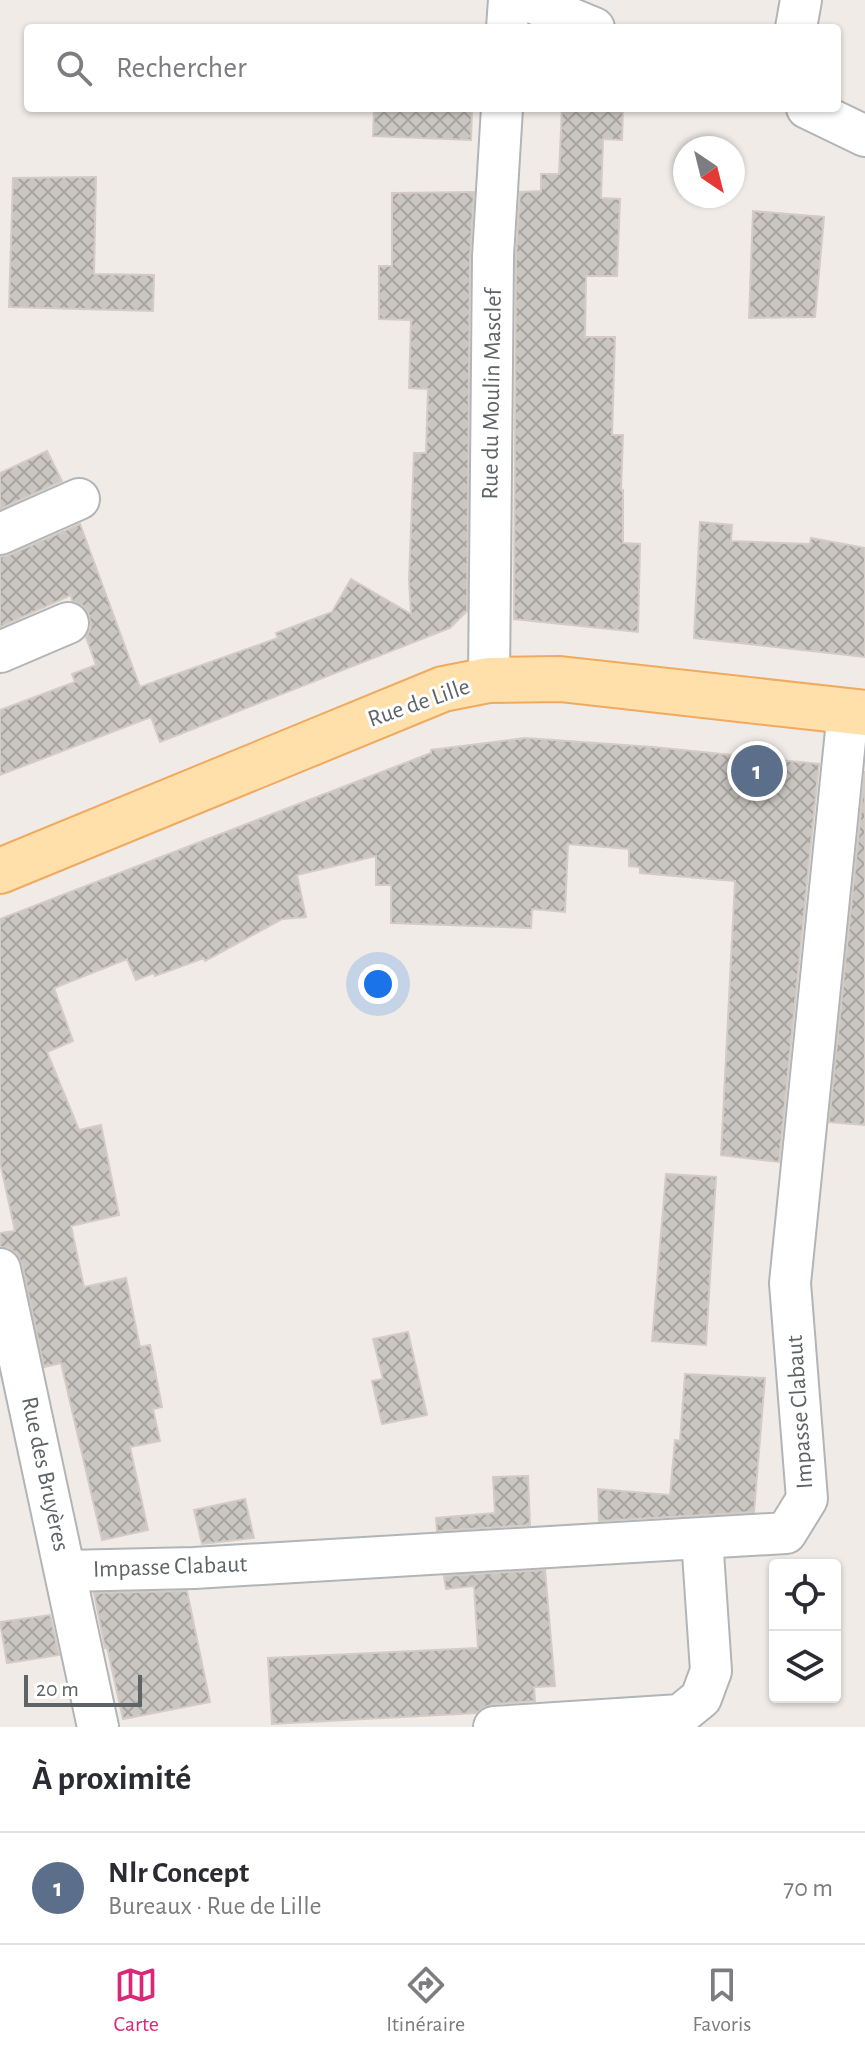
<!DOCTYPE html>
<html lang="fr">
<meta charset="utf-8">
<style>
:root{--surface:#fff;--page:#f7f7f7;--text:#2b2b33;--muted:#7c7c81;--line:#e1e1e2;--accent:#db2777}
body{margin:0;font-family:"Alegreya Sans",sans-serif;background:var(--page);color:var(--text)}
.controls{position:absolute;right:24px;bottom:24px;display:grid;overflow:hidden;border-radius:8px;box-shadow:0 2px 6px #0004}
.controls button{width:72px;height:72px;display:grid;place-items:center;padding:0;border:0;border-bottom:2px solid var(--line);background:var(--surface);color:var(--text);font:40px sans-serif}
.compass{position:absolute;left:673px;top:136px;width:72px;height:72px;border-radius:50%;background:var(--surface);box-shadow:0 2px 6px #0004;rotate:145deg}
.scale{position:absolute;left:24px;bottom:20px;width:118px;box-sizing:border-box;padding-left:8px;border:4px solid #5d6366;border-top:0;font-size:22px;line-height:28px;white-space:nowrap;color:#5d6366;-webkit-text-stroke:6px #fff;paint-order:stroke}
.you{position:absolute;left:378px;top:984px;width:28px;height:28px;margin:-20px;border:6px solid #fff;border-radius:50%;background:#1a73e8;box-shadow:0 0 0 12px #1a73e833}
.badge{display:grid;place-items:center;width:52px;height:52px;border-radius:50%;background:var(--accent);color:#fff;font-size:26px;font-weight:700}
.pin{position:absolute;translate:-50% -50%;border:4px solid #fff;box-shadow:0 2px 8px #0006}
.list{margin:0;padding:0;list-style:none}
h2{display:flex;justify-content:space-between;align-items:center;height:104px;margin:0;padding:0 32px;font-size:34px}
h2 small{font-size:26px;font-weight:400;color:var(--muted)}
.list li{display:grid;grid-template-columns:52px 1fr auto;gap:24px;align-items:center;box-sizing:border-box;height:112px;padding:0 32px;border-top:2px solid var(--line)}
.list b{display:block;font-size:30px;white-space:nowrap}
.list p{margin:0;font-size:26px;white-space:nowrap;color:var(--muted)}
.list em{font-size:26px;font-style:normal;color:var(--muted)}
.icon{flex:none;width:44px;height:44px;fill:none;stroke:currentColor;stroke-width:2;stroke-linecap:round;stroke-linejoin:round}
.map{position:relative;flex:none;width:865px;height:1727px;overflow:hidden}
.search{position:absolute;background:var(--surface);box-shadow:0 2px 6px #0004;left:24px;right:24px;top:24px;height:88px;display:flex;align-items:center;gap:20px;box-sizing:border-box;padding:0 28px;border-radius:8px;color:var(--muted);font-size:30px}
.sheet{height:216px;background:var(--surface)}
nav{display:flex;justify-content:space-around;align-items:center;box-sizing:border-box;height:112px;border-top:2px solid var(--line);background:var(--surface);font-size:22px;color:var(--muted)}
nav a{display:grid;justify-items:center;gap:4px}
nav .on{color:var(--accent)}
.map>svg:first-child{display:block}
.building{fill:url(#building-cross-hatch);stroke:#d4ccc4;stroke-width:2}
.lines{fill:none;stroke-linecap:round;stroke-linejoin:round}
.minor-casing{stroke:#b1b5b8;stroke-width:44}
.major-casing{stroke:#f1a95d;stroke-width:48}
.minor{stroke:#fff;stroke-width:40}
.major{stroke:#ffe0ab;stroke-width:44}
.labels{text-anchor:middle;dominant-baseline:central;stroke-width:6;stroke-linejoin:round;paint-order:stroke}
.street-label{font-size:24px;fill:#5d6366;stroke:#fff}
</style>
<div class="map">
<svg width="865" height="1727" viewBox="0 0 865 1727">
<defs>
<pattern id="building-cross-hatch" width="8" height="8" patternUnits="userSpaceOnUse" patternTransform="scale(2)"><rect width="8" height="8" fill="#cac6c2"/><path d="M0 0l8 8M0 8l8-8" fill="none" stroke="#a7a4a1"/></pattern>
</defs>
<rect width="100%" height="100%" fill="#f0ebe6"/>
<!-- building -->
<path class="building" d="M562,108H623L622,140L603,139L601,198L620,199L617,276H586L585,337H615L612,435H623L621,490H623V543L640,544L638,632L514,619L516,257L520,192L541,191V174H559Z
M472,109L471,140L373,136L374,110Z
M96,177L94,274L154,275L153,311L9,307L13,178Z
M474,192L470,256L467,611L450,628L160,742L151,717L0,775V710L75,682L72,674L96,665L86,637L91,627L89,615L82,605L72,601L71,595L0,627V557L9,555L80,524L140,687L278,638L276,633L332,612L351,579L411,614L409,580L414,453H426L428,389L409,388L411,320L379,319V266H392V193Z
M753,211L824,217L815,317L749,318Z
M47,451L62,481L0,509V473Z
M700,522L732,525L731,541L810,544L811,538L865,548V657L694,638Z
M525,738L653,747L819,764L779,1162L721,1155L735,881L640,873V867L629,866V849L568,844L565,912L532,909L531,928L391,923V885H376V856L297,875L306,917L282,919L205,961L204,958L155,976L154,973L136,980L127,959L54,988L73,1041L47,1052L79,1130L101,1125L119,1215L71,1226L84,1287L126,1278L140,1347L150,1345L162,1407L153,1409L160,1441L130,1447L148,1530L102,1540L61,1363L44,1367L22,1264L16,1253L8,1247H0V1233L15,1231L0,1162V919L431,753V750Z
M865,771V1125L829,1122Z
M666,1174L716,1177L706,1345L652,1341Z
M408,1332L427,1415L382,1424L372,1381L383,1379L373,1339Z
M685,1374L765,1378L754,1512L599,1521L598,1489L670,1495L675,1440L680,1441Z
M528,1476L530,1525L437,1531L436,1518L495,1513L493,1477Z
M245,1499L254,1538L202,1544L194,1510Z
M545,1570L555,1686L534,1687L535,1701L493,1704L482,1708L477,1713L272,1724L268,1658L478,1648L474,1586L446,1589L444,1576Z
M187,1591L210,1702L123,1719L107,1647L105,1648L94,1593Z
M50,1615L59,1655L7,1663L0,1622Z"/>
<g class="lines">
<!-- minor casing -->
<g class="minor-casing">
<path id="minor" d="M526,0L594,28
M507,28L509,0
M796,28L801,0
M807,108L865,136
M0,534L79,499
M0,652L68,623
M489,680L493,256L502,108
M0,1269L98,1727
M66,1571L194,1568L786,1533L807,1499L790,1283L848,711
M494,1727L680,1715L701,1698L711,1671L702,1538"/>
</g>
<!-- major casing -->
<g class="major-casing">
<path id="major" d="M0,871L443,689L489,680L560,679L865,713"/>
</g>
<!-- minor -->
<use href="#minor" class="minor"/>
<!-- major -->
<use href="#major" class="major"/>
</g>
<g class="labels">
<!-- street labels -->
<g class="street-label">
<text transform="translate(492 394) rotate(-89)">Rue du Moulin Masclef</text>
<text transform="translate(419 703) rotate(-19)">Rue de Lille</text>
<text transform="translate(800 1412) rotate(-94)">Impasse Clabaut</text>
<text transform="translate(45 1474) rotate(78)">Rue des Bruyères</text>
<text transform="translate(170 1567) rotate(-2)">Impasse Clabaut</text>
</g>
</g>
</svg>
<div class="controls">
<button><svg class="icon" aria-label="locate" viewBox="0 0 24 24"><circle cx="12" cy="12" r="6"/><path d="M12 2v4M12 18v4M2 12h4M18 12h4"/></svg></button>
<button><svg class="icon" aria-label="layers" viewBox="0 0 24 24"><path d="M12 4l9 5-9 5-9-5zM3 14l9 5 9-5"/></svg></button>
</div>
<svg class="compass" viewBox="-18 -18 36 36"><path d="M0-13l5 13h-10z" fill="#e53935"/><path d="M0 13l5-13h-10z" fill="#7c7c81"/></svg>
<div class="scale">20 m</div>
<div class="you"></div>
<div class="pin badge" style="left:757px;top:771px;background:#5c6f8a">1</div>
<div class="search"><svg class="icon" aria-label="search" viewBox="0 0 24 24"><circle cx="10" cy="10" r="6"/><path d="M15 15l6 6"/></svg>Rechercher</div>
</div>
<section class="sheet">
<h2>À proximité<small></small></h2>
<ul class="list">
<li><span class="badge" style="background:#5c6f8a">1</span><div><b>Nlr Concept</b><p>Bureaux · Rue de Lille</p></div><em>70 m</em></li>
</ul>
</section>
<nav>
<a class="on"><svg class="icon" aria-label="map" viewBox="0 0 24 24"><path d="M3 6l6-2 6 2 6-2v14l-6 2-6-2-6 2zM9 4v14M15 6v14"/></svg>Carte</a>
<a><svg class="icon" aria-label="directions" viewBox="0 0 24 24"><path d="M12 3l9 9-9 9-9-9zM9 14v-3h6M13 9l2 2-2 2"/></svg>Itinéraire</a>
<a><svg class="icon" aria-label="saved" viewBox="0 0 24 24"><path d="M7 4h10v16l-5-4-5 4z"/></svg>Favoris</a>
</nav>
